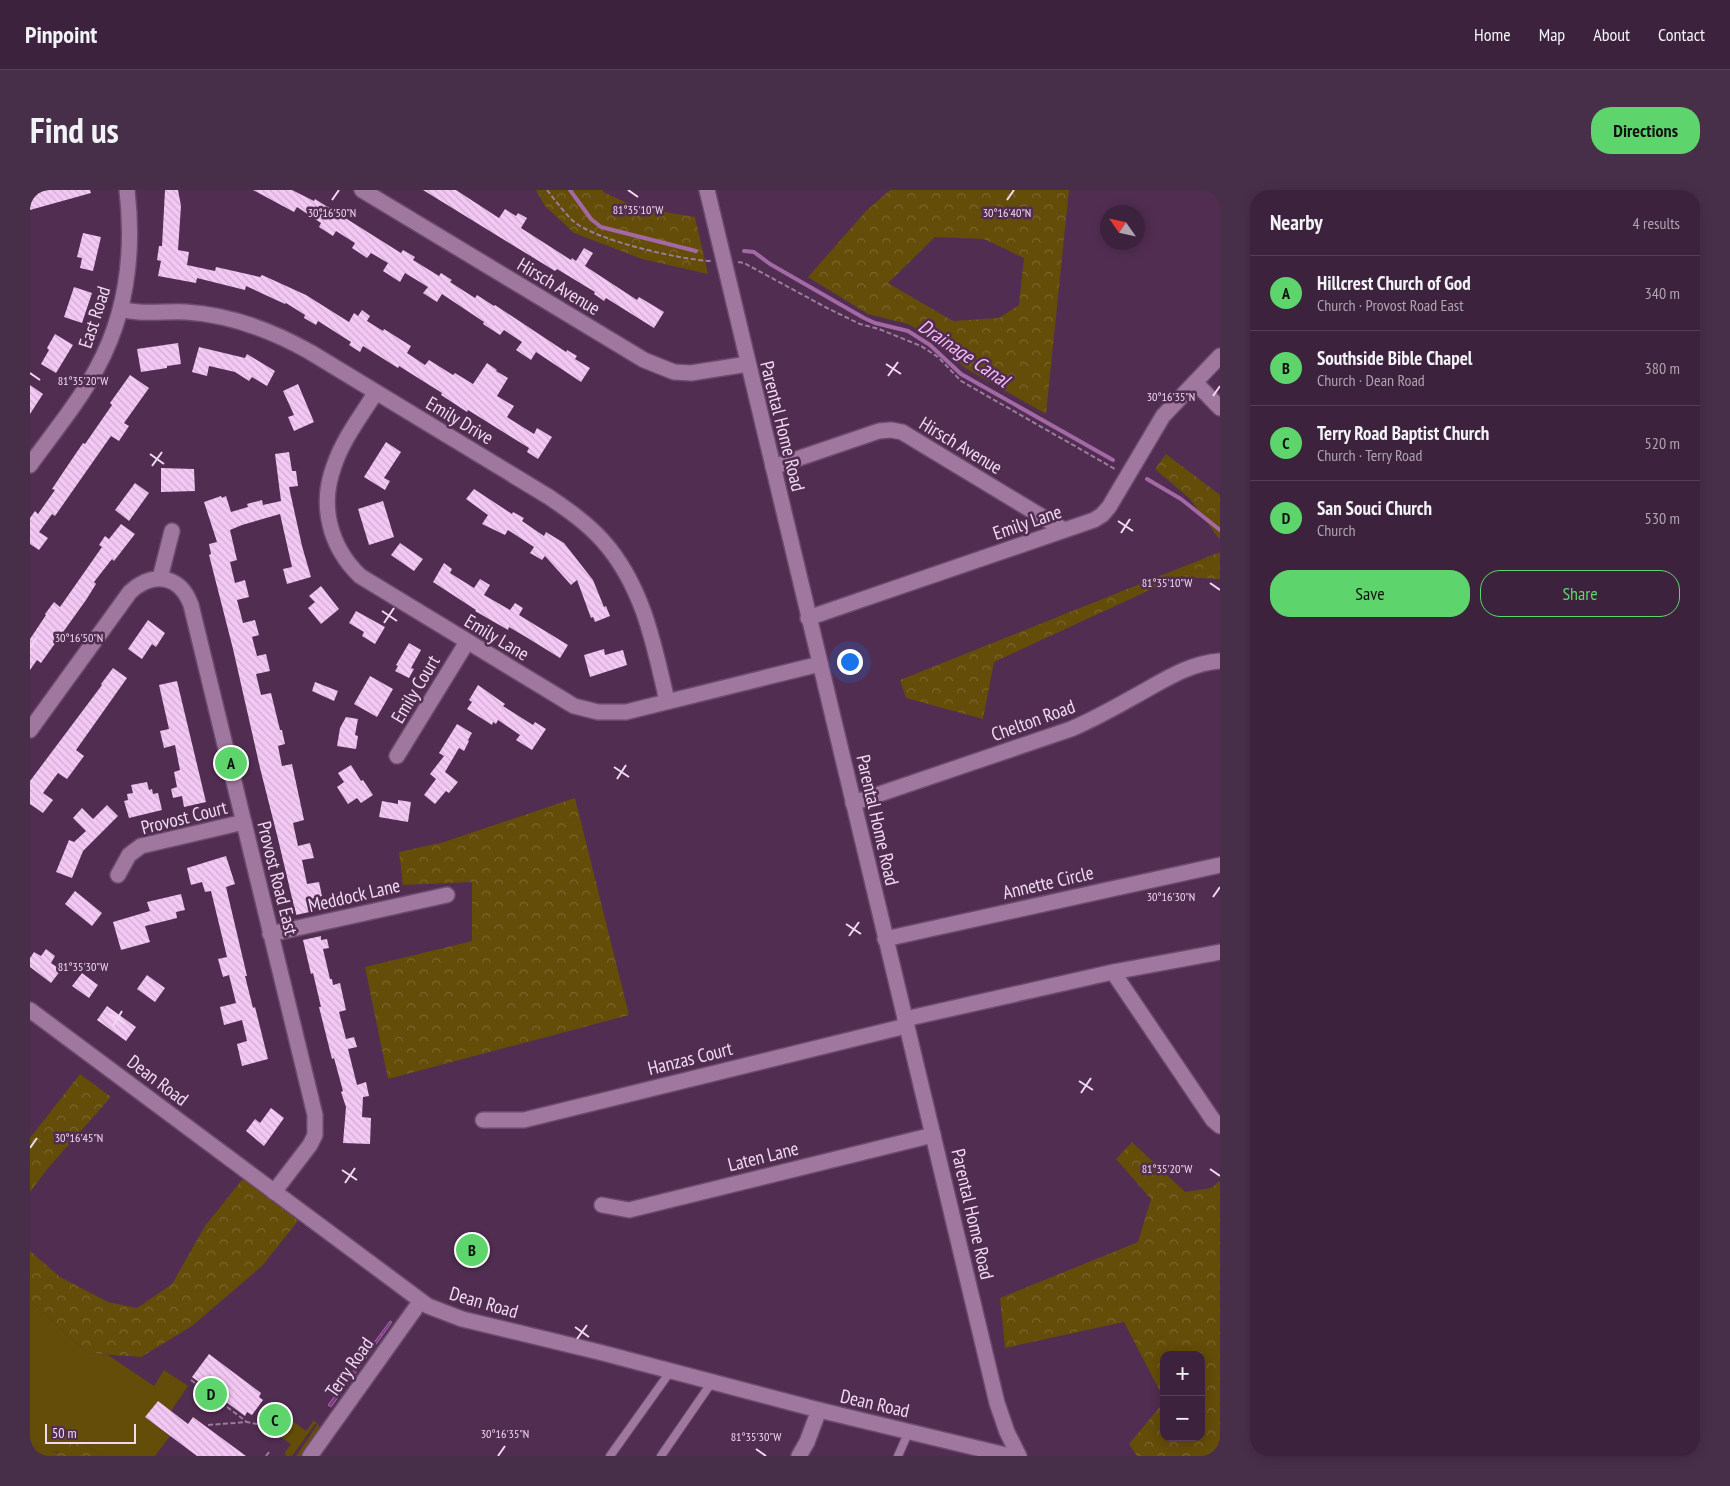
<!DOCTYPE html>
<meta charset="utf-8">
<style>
:root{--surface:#3d223e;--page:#482f49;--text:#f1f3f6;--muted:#ada4b0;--line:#563f58;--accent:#5dd56c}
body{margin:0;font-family:"PT Sans Narrow",sans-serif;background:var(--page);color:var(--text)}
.controls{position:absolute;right:15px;bottom:15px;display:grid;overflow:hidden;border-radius:10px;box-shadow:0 2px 12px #0003}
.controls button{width:45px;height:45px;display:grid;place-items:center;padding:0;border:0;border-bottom:1px solid var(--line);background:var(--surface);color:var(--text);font:25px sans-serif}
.compass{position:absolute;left:1070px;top:15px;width:45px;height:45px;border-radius:50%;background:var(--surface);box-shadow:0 2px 12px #0003;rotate:304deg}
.scale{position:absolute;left:15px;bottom:12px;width:91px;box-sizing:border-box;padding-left:5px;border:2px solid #f0daf0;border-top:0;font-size:14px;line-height:18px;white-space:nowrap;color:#f0daf0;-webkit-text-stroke:4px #512d52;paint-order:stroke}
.you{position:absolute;left:819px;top:471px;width:18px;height:18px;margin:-12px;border:4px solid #fff;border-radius:50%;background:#1a73e8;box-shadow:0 0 0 8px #1a73e833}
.badge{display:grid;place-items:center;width:32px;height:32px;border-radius:50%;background:var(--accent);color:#111;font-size:16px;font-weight:700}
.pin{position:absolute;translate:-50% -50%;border:2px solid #fff;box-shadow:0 1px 5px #0006}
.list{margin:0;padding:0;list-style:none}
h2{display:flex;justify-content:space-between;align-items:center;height:65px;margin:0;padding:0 20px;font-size:21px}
h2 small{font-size:16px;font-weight:400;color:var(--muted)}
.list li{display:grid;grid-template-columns:32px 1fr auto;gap:15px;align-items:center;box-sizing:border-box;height:75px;padding:0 20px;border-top:1px solid var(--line)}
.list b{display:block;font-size:19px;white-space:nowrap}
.list p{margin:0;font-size:16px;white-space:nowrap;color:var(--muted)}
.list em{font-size:16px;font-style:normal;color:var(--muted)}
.actions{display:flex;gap:10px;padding:15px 20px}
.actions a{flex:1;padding:11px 0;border:1px solid var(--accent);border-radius:20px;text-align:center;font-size:18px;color:var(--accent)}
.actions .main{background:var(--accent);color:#111}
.map{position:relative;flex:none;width:1190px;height:1266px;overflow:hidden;border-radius:20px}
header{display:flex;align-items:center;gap:30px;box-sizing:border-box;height:70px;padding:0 25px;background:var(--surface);border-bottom:1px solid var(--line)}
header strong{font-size:24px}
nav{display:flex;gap:28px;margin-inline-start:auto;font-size:18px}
.intro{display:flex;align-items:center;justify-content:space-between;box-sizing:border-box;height:120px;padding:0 30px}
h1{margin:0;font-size:35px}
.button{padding:12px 22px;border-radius:20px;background:var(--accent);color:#111;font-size:18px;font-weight:700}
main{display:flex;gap:30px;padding:0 30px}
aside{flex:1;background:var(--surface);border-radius:20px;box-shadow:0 2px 12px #0003}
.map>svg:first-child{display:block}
.grass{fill:#644c09}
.forest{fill:url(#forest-crowns);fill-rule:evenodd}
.water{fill:url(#water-waves);stroke:#a369a5}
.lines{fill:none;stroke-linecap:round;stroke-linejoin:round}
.stream{stroke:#a369a5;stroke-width:4}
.building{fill:url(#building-back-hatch)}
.service-casing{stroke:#6a4b6b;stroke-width:10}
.minor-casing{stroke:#6a4b6b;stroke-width:18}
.tertiary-casing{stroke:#6a4b6b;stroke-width:18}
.secondary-casing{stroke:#6a4b6b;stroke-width:18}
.path{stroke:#9a7d9b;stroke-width:2;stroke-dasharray:5 2.5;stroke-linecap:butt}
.service{stroke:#9f779f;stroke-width:8}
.minor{stroke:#9f779f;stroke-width:15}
.tertiary{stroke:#9f779f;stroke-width:15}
.secondary{stroke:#9f779f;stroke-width:15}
.ticks{fill:none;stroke:#f0daf0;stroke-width:2}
.labels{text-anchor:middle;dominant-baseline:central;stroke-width:5;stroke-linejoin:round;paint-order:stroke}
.street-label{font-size:19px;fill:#f0daf0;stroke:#512d52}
.water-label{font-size:20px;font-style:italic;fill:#f5baf6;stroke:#512d52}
.ticks-label{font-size:12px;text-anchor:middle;fill:#f0daf0;stroke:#512d52;stroke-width:5;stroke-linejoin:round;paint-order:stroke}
</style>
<header>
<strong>Pinpoint</strong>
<nav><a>Home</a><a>Map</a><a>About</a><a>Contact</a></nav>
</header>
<div class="intro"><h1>Find us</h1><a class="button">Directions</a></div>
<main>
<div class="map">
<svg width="1190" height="1266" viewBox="0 0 1190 1266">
<defs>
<pattern id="forest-crowns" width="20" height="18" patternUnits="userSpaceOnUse" patternTransform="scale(1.25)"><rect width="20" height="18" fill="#644c09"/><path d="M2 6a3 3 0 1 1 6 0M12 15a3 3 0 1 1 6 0" fill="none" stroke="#7a652d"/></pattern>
<pattern id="water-waves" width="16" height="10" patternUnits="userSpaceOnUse" patternTransform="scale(1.25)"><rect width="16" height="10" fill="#823985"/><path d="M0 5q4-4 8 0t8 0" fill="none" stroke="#945597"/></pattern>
<pattern id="building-back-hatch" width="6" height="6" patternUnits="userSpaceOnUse" patternTransform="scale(1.25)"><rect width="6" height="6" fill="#f3c8f4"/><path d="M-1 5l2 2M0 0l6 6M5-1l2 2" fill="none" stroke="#d1add2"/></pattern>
</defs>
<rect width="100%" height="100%" fill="#512d52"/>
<!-- grass -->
<path class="grass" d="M0,1110L57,1163L78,1165L124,1196L134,1180L158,1196L141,1221L128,1211L115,1227L140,1246L125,1266H75L56,1256C35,1262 19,1266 0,1253Z
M243,1217L276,1241L284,1230L289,1236L287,1245L272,1266H266L287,1235L285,1234L262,1266H256L255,1262L261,1254L231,1234Z"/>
<!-- forest -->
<path class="forest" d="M506,0H573V2L606,17L665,27L678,84L612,69L544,43L515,16Z
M860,0H1039L1016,224L935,178L907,151L878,134L838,124L778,87L836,21ZM905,47L954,49L994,68L989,115L969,128L923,131L858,93Z
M1136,264L1190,305V350L1160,309L1125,279Z
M1190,362V389L1148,387L964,472L953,529L876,508L870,490Z
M545,608L599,825L358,889L335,777L442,751V692L373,695L369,662L414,652Z
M50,884L81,907L18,978L0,1002V948Z
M1102,952L1155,1002L1181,998L1190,991V1266H1107L1099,1254L1134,1212V1247H1171V1165H1134V1209L1094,1132L975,1158L970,1108L1108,1052L1121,1009L1086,969Z
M215,986L268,1031L232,1076L162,1136L111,1167L57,1163L0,1110V1061L30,1087L78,1112L107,1118L142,1094L175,1036Z
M38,1251L56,1256L75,1266H0V1253L6,1257L28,1263Z"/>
<!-- water -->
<path class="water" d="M360,1131L362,1132L301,1217L298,1215Z"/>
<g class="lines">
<!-- stream -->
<path class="stream" d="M540,0L561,29L571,37L666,61
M714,61L724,62L740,74L834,128L845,133L878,141L900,155L931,184L1083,270
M1117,289L1151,309L1190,340"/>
</g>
<!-- building -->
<path class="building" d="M9,0H60L61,3L0,20V3Z
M135,0H148L151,16L148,60L159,62L157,75L185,81L186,77L230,87L232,85L276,105L319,132L324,123L328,126L332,120L340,126L337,131L353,141L354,139L381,156L377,163L395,175L399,170L423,185L425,183L443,194L457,173L467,180L466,181L478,188L467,206L484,216L477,227L504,244L507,238L522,247L508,269L497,262L499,258L438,220L437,222L411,205L412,203L369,176L368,178L333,156L330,162L319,155L321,152L288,131L286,135L274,128L275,125L256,113L255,114L216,96L215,100L167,88L166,93L128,86L131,71L127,70L129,56H132Z
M223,0H262L284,11L285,9L371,63L373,60L385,67L383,70L409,86L411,83L422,90L420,92L445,108L447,105L464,116L465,115L536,162L537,160L547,166L545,169L560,178L551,192L506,162L501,170L486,160L492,152L474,140L470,145L453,134L454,132L412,104L407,112L393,103L398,97L375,83L370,92L353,81L358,73L341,63L337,68L322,58L325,53L306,41L303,46L289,37L291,33L267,17L264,22Z
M393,0H426L469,28L475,19L486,26L488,23L497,28L491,38L541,70L542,68L546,71L554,58L563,63L555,76L607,110L609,107L634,122L624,138L576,108L574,111L564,104L565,102L527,79L525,81Z
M53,43L71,47L63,81L50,78L52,68L47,67Z
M44,97L62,103L52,133L34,127Z
M25,144L43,155L26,183L11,174L19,160L17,158Z
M148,153L151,174L137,176V178L111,182L107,159Z
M169,157L215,168L217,164L245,181L237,196L222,187L219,191L205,182L179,176L177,186L162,182Z
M100,185L119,198L94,233L99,236L89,251L81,246L25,326L22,324L9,342L18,348L9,360L0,354V328L5,321L8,324L25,300L22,299L34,281L53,253L55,254L82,215L80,213Z
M268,194L284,232L264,241L258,227L264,225L253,201Z
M0,195L13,204L0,224Z
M356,252L371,262L354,288L360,291L355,300L334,287Z
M259,262L262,281H266L268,296L259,297L272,356L281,387L257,394L253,379L262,377L250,324L212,335L200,340L207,370L200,372L205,393L215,390L219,407L207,410L213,433L225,430L229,445L222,447L227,466L236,464L240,481L226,484L231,505L241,503L250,540H252L255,554L248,556L252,576L262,574L274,630L263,633L268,656L280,653L284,668L272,670L277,694L289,692L292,706L281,709L284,721L266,725L248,649L230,578L203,459L179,365L181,364L179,354L187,352L174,312L191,306L192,308L196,306L201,322L218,317L217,314L232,310L233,315L251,311L245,264Z
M131,278L164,279L165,301L131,302Z
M105,293L119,303L99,331L85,320Z
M444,299L482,324L483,322L494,328L492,331L514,346L516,342L534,353L563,390L574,417L576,416L580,426L565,432L563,427L561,428L547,390L541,395L515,366L512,370L500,363L504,357L478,340L475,345L452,334L458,325L436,309Z
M353,311L364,347L339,355L328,319Z
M91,334L105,344L84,371L82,369L64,392L66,394L56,410L11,473L7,470L0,480V449L16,425L15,424L24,412L30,417L72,357L69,355L75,346L79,349Z
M370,353L393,369L384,381L361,365Z
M414,373L422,379L420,383L444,398L450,389L460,395L454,405L480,420L485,413L493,418L489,425L538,455L530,468L496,447L479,437L478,440L445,421L446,420L403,392Z
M291,396L309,419L291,434L278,418L285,412L279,406Z
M326,421L355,437L345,454L332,446L334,442L319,433Z
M118,430L135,443L126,457L122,454L112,469L98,459Z
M379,453L391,460L381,478L384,479L379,488L365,481L368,476L366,475Z
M574,459L575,465L593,460L597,475L560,487L554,465Z
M83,478L97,488L46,560L54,566L37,589L28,583L13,603L23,610L13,623L0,614V591L72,495L71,494Z
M340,486L363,499L347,527L324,514Z
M147,491L176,612L154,617L152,606L143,608L141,599L147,597L144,582L150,580L145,555L134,558L130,541L139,539L129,495Z
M285,492L308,501L304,511L282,501Z
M448,495L475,514L473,516L503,535L505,532L516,539L502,560L486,550L490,545L468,530L466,534L463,532L462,535L437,519L442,512L439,510Z
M316,527L328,529L325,545L328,546L326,559L307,556L310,538Z
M427,534L442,543L438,550L439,551L434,561L429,558L415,582L428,592L419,603L416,601L405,614L394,605L406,589L400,584L414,566L409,563Z
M321,575L331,591L333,590L343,605L331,613L327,608L318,614L307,597L314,592L308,583Z
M117,592L119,600L122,599L123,604L128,603L132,620L99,628L94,611L98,610L97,604L103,603L101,595Z
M368,610L381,612L378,632L349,627L352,611L368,614Z
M77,615L88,626L53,661L42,688L26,682L39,650L44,652L56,641L43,628L52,618L63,629Z
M196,666L205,694L196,697L217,786H215L223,818L225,817L238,869L212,876L207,854L217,851L212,830L194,835L190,817L206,813L199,785L193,787L188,769L197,767L181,701L175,702L172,692L161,695L157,678Z
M45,701L72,723L62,736L35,714Z
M151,704L155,720L146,722L147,728L115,736L120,752L91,760L83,732L120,721L117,712Z
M291,746V750L297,749L299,758L293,759L300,789H302L303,795L310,793L316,820L309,822L316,849L324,847L327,857L318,859L327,895L336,892L339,906L333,907L332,927L341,928L340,954L313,953L316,917L311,902L313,901L304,868L302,869L289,817H291L283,783L281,784L273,750Z
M16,759L25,766L21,773L31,780L21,793L0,777V768L4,762L11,766Z
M52,783L68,795L59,808L42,796Z
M117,785L135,798L125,812L107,799Z
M77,816L106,837L96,851L67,830Z
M241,918L254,928L234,956L216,941L225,929L230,933Z
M179,1164L231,1203L229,1207L233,1210L222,1225L217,1222L215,1226L162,1187Z
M128,1211L158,1234L163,1227L216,1266H167L115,1227Z"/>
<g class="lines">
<!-- service casing -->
<g class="service-casing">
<path id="service" d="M580,1266L640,1182
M631,1266L682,1192
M868,1266L879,1241"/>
</g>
<!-- minor casing -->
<g class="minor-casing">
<path id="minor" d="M332,0L614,170L644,182L661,183L718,174
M91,119C112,125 134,121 156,122C201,125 241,140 280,162L519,307C538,320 557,333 573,351C613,396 624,454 637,511
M1165,192L1190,218
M346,202C331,226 313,249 304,276C289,316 300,357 330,386L544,516L568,522H596L790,474
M743,277L849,241L861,240L872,242L1034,340
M130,388L142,341
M778,428L1064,330L1072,325L1079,317L1133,226L1190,166
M0,540L100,402C123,381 150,385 161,415L285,925V945L280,955L244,1002
M367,566L437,452
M823,613L1041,539C1067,528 1091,514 1116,500C1139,487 1162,473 1190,471
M88,685L99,665L111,656L214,632
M240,744L417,705
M855,749L1190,675
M1083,782L1183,930L1190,936
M875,829L1083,782L1190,762
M453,930H494L876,836
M572,1015L599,1020L903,945
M769,1266L777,1252L789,1220"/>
</g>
<!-- tertiary casing -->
<g class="tertiary-casing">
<path id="tertiary" d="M677,0L967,1213L977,1242L989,1266
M0,275C23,243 49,212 67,178C97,123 104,61 97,0
M280,1266L390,1112"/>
</g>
<!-- secondary casing -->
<g class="secondary-casing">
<path id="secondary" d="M0,820L398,1116L432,1129L569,1162L789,1220L980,1266"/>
</g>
<!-- path -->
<path class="path" d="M517,0C525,10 533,21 542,30C563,50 651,70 681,71
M708,72L714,73L797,118L830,134L849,139L891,156L908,167L931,191L1085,279
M161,1190L217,1232
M178,1235L217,1232L227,1234
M236,1266L239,1262"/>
<!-- service -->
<use href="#service" class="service"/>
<!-- minor -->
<use href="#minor" class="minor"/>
<!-- tertiary -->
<use href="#tertiary" class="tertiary"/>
<!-- secondary -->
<use href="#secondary" class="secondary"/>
</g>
<!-- ticks -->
<path class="ticks" d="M598,0L608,7M302,10L309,0M977,10L984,0M856,174L871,184M0,183L10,190M858,186L868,172M1183,206L1190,196M120,264L134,274M122,276L132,262M1088,331L1103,341M1091,343L1100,329M1180,393L1190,400M352,421L367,431M354,433L364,418M0,458L7,447M584,577L599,587M587,589L596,575M1183,707L1190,697M816,734L831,744M819,746L829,732M0,770L10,777M80,824L95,834M83,836L92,821M1049,891L1063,900M1051,903L1061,888M0,958L7,948M1180,979L1190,986M312,980L327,990M315,993L325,978M545,1137L559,1147M547,1149L557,1135M726,1259L736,1266M468,1266L475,1256"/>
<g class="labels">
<!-- street labels -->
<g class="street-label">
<text transform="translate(529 96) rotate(31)">Hirsch Avenue</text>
<text transform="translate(64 127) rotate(-72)">East Road</text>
<text transform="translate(430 230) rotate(31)">Emily Drive</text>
<text transform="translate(753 236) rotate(76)">Parental Home Road</text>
<text transform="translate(931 255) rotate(31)">Hirsch Avenue</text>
<text transform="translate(997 332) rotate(-19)">Emily Lane</text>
<text transform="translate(467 447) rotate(31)">Emily Lane</text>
<text transform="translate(385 499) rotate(-59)">Emily Court</text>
<text transform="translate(1003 530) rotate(-20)">Chelton Road</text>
<text transform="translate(154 627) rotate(-14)">Provost Court</text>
<text transform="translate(848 630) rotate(77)">Parental Home Road</text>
<text transform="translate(248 688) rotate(76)">Provost Road East</text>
<text transform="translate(1018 692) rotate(-13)">Annette Circle</text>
<text transform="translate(324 705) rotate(-13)">Meddock Lane</text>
<text transform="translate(660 868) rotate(-14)">Hanzas Court</text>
<text transform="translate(128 890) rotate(37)">Dean Road</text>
<text transform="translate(733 966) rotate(-14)">Laten Lane</text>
<text transform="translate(943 1024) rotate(77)">Parental Home Road</text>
<text transform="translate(454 1112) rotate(16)">Dean Road</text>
<text transform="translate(319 1177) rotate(-55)">Terry Road</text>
<text transform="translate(845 1213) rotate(13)">Dean Road</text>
</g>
<!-- water labels -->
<g class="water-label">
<text transform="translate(934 163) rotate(34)">Drainage Canal</text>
</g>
</g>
<g class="ticks-label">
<text x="608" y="24">81°35'10"W</text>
<text x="302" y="27">30°16'50"N</text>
<text x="977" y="27">30°16'40"N</text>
<text x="53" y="195">81°35'20"W</text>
<text x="1141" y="211">30°16'35"N</text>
<text x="1137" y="397">81°35'10"W</text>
<text x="49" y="452">30°16'50"N</text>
<text x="1141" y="711">30°16'30"N</text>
<text x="53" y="781">81°35'30"W</text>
<text x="49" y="952">30°16'45"N</text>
<text x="1137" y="983">81°35'20"W</text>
<text x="475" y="1248">30°16'35"N</text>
<text x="726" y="1251">81°35'30"W</text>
</g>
</svg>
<div class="controls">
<button>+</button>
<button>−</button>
</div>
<svg class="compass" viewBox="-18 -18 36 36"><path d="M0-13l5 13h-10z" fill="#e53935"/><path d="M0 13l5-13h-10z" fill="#ada4b0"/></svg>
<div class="scale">50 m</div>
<div class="you"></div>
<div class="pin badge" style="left:201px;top:573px">A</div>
<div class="pin badge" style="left:442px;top:1060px">B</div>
<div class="pin badge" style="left:245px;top:1230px">C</div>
<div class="pin badge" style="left:181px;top:1204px">D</div>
</div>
<aside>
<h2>Nearby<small>4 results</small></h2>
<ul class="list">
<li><span class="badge">A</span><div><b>Hillcrest Church of God</b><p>Church · Provost Road East</p></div><em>340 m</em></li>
<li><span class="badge">B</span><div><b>Southside Bible Chapel</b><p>Church · Dean Road</p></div><em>380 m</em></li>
<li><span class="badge">C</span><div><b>Terry Road Baptist Church</b><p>Church · Terry Road</p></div><em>520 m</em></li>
<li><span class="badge">D</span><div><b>San Souci Church</b><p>Church</p></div><em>530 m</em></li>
</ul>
<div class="actions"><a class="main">Save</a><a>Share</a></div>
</aside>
</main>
